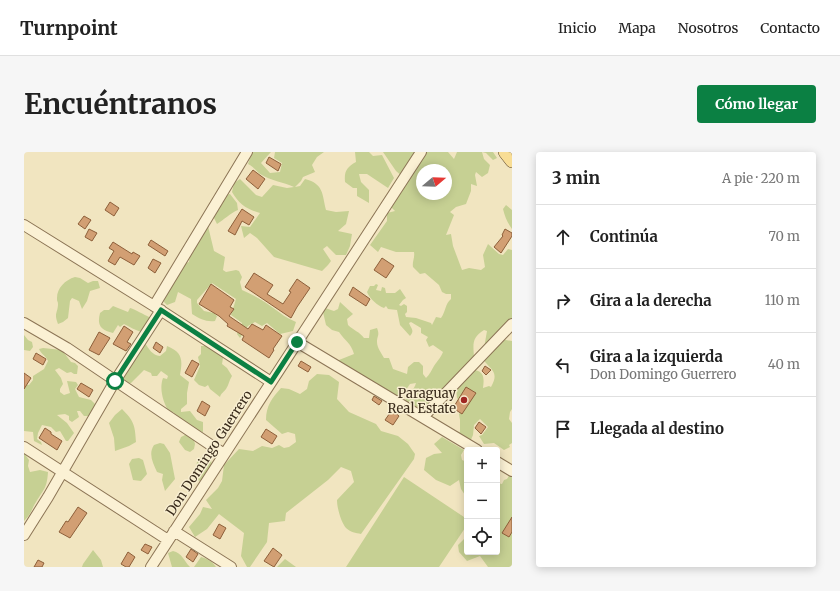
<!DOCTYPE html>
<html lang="es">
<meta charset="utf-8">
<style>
:root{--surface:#fff;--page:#f6f6f6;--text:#222;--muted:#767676;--line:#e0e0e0;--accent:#0b8043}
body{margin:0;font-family:Merriweather,serif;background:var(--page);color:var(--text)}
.controls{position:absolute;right:12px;bottom:12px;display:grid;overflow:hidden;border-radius:4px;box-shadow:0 2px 10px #0003}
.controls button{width:36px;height:36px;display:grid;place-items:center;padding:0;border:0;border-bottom:1px solid var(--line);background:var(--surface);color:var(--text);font:20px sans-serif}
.compass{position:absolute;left:392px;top:12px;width:36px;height:36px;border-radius:50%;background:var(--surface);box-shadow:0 2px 10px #0003;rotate:71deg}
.stop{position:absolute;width:12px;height:12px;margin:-9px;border:3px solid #0b8043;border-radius:50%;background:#fff}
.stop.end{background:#0b8043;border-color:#fff;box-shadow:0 1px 4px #0008}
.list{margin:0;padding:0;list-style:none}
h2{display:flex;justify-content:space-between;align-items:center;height:52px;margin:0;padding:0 16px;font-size:17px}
h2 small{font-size:13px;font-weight:400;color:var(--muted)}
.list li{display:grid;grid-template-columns:26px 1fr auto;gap:12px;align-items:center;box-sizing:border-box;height:64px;padding:0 16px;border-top:1px solid var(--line)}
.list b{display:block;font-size:15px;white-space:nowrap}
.list p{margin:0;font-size:13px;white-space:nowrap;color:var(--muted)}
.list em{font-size:13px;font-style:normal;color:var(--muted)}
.icon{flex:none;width:22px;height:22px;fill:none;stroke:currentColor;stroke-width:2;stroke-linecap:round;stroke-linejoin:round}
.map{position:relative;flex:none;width:488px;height:415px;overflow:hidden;border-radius:4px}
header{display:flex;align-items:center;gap:24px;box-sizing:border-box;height:56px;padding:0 20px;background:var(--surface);border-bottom:1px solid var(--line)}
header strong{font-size:19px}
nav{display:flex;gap:22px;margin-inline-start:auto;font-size:14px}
.intro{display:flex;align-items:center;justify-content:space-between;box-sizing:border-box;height:96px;padding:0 24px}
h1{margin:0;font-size:28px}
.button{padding:10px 18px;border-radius:4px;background:var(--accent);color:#fff;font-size:14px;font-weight:700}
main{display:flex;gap:24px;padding:0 24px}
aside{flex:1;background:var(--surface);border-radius:4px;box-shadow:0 2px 10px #0003}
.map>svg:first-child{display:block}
.green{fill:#c6d093;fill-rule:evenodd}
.building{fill:#d29f73;stroke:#8d5f3a}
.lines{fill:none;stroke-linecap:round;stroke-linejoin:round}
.minor-casing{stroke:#8c7556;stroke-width:12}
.major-casing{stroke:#59432b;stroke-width:14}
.minor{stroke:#fbf1d4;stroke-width:10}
.major{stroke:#f8dd95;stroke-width:13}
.route{stroke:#0b8043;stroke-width:5}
.poi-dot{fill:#a02622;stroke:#f8eed0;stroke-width:1.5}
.labels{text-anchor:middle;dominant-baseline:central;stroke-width:3;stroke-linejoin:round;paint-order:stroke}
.poi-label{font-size:13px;fill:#3a2c1c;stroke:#f8eed0;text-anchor:end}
.street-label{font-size:13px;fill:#3a2c1c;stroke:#f8eed0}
</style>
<header>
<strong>Turnpoint</strong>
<nav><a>Inicio</a><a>Mapa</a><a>Nosotros</a><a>Contacto</a></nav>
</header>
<div class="intro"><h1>Encuéntranos</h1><a class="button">Cómo llegar</a></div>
<main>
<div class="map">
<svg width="488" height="415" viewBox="0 0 488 415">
<rect width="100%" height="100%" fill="#f1e5c0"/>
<!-- green -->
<path class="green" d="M228,0H247L237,11L246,21L256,20L258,11L250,6L251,0H300L293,5L288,13L291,20L279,25L277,29L271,35L276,34L281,27C300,32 298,42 302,58L312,60L325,59L322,72L314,79L328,82L326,94L322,103H312L303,94L299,97L307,109L304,113L298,119L250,105L233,86L226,81L220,86L217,74L226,75L236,61C222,57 215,52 208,40L210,31L216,27L232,43L238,45L249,33L263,36L270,35C259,30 247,29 236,22C232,19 229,14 224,12Z
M331,0H345L349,4L358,3L370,26L364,36L343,22H335L337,30L345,38V51L333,44V36H329L321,30C320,19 323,15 332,10Z
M359,0H395L379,25L372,19Z
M399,0H424L430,7L433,0H469L473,6L469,8L462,1L458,0L460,7L466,13L464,21L458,25L452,20L451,23L453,34L447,32V39L442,52L432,55L426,60L430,63L422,83L427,82L429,94L438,118L445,116L457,118L461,115L459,103L464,92L475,102L479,103L484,97L488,98V169L460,196L463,179L460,178C448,186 449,191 450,205L399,263L380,251C383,242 390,239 392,231L386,232L379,242L371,245L310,210L330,202C327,191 321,189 315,180L308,178L302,173L299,160L301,156L310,159L314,157L316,150L329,162L323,167L324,173C329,178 336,180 340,186H345L346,178L353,176C356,184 353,183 353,190C353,196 358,202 360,206H365L369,217L383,222L384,215L390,210H395L399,214V222L402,226C406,222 407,219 410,214C413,209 416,207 419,200L409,193L405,195L402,188L404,185L397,181V176L387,170L385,171C387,177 391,178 386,184L376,173L373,158L364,157L362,154L360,156C354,154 345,146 343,140L346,134H350L352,132L354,133L352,138L357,139L358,135L361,136L362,141H371L376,137L382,146L379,148L375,153L377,154L380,152L383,154V160L381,162L382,165L392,166L407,171L408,173L412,165L417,166C422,159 421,152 427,147V142H422L418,140L415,133L401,121L396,122L389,115C388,110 391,106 390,100H372L357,95L354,100L346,93L363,69V61L371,59L367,55V50L378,40L381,28ZM398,18H422V42H398Z
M206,42L213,51L214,58C206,61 200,68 193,72L189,64L200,43Z
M482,53L488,58V77C483,70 481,65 479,57Z
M184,74L190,99L201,105L199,118L202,120L212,118L215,119L218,125L216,130L218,138C230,143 242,150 252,158C260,164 263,166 272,170L269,179L256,182L243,171L238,174L231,170L224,174L216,186L213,182L218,171L207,163L212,147L188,131L173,148V151L180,159L190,161L193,164L191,169C182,170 176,167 168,162L167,147L154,140L151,150L143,153L136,146L156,113L165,110C166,97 171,95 177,85C180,82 182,78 184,74Z
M51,125L56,126L64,131L69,129H74L76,136L66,139L63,149L58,157L55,149L48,146L46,149L44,166L39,170L34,172C30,161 33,163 34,153C34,147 33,152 33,146C33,136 41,128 51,125Z
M89,154L104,160L106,156C110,157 121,163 125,165V171L117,180C111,178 106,175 100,172L96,175L94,173L89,181C76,178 73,173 76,161L80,158H85Z
M0,183L4,188L8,190L9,195L6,199L0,198Z
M476,187L488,189V257L486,260L485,267L488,271V291L485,293L486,295L480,298L470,291L460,292L455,284L458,283L464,275L456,267L450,273L449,283L446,290L430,282L431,279L436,280V268L435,262L437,259L435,248L433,246L432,235L451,218C461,220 460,228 459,236L465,234L467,235C476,219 466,218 459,207Z
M121,191C125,197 128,203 136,204L142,199L143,194C158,200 159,207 156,223L165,230L163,241V252L157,257V260L166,259L173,268L179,270V280C168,279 157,268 149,260H145C139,250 135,237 139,226L143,227L144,224L137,219L133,224H128L127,221L120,218L107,231H103L100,227V223Z
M177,194H184L196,199L199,206L198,212L203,216L208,224C205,228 205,233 202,237C200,240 197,241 196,245L186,237L184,233L181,235L175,233L170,228L176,214L174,205L177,202Z
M19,196L38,198L47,210L51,211L54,214L53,222H50L47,220L43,221L35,216L31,218L37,226L39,232L36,237V240L40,243L46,241L43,229L52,230L54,233L51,237L55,245L67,248L71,252V261L65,264H60L56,259H53L55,265L48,270L45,268V264L41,262L33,263L43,271L50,281L44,289H42L36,279L32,280L27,275L18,273L14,281L13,287L17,290L18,293L10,289L9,280L0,279V232L5,233L9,228V224L20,217L24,209C22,204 17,202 15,197Z
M293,222L305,223L315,230L313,247L325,260L352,272L357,279L374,284L384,292L391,302L390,307L337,382C332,381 326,380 322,376C317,370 313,356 313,348L330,330L327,319L317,315L304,328L262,361L261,369L245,371L243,390L226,415H223L217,404L220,381L195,362L183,377L171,385L165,375L176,362L179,355L188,357L182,348L194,336L198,329L200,313L215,297L229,299L238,294L248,296L255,293L260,296L265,295L272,290L271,282L264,280L258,282L242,268C242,254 248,246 257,236L265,237L276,242L283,237L285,229Z
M98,257C110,269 111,273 112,290L105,294L91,299L90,286L85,271L91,263Z
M163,282L169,285L171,292L170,297L166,300L161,298L155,290L157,285Z
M418,285L440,298L437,303L438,308L443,310V346L437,337L435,328L426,334L412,328L400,318L402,306L410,302L418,301L410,292Z
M136,291L140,292L146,301L151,327L141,339L138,328L139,322L133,320C129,311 124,302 130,293Z
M0,301L5,308L4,314L6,320L16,318L24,320C23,336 20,337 12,350C7,358 8,361 0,369Z
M184,303L187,308L188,314L180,326L175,329L171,322L173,310L178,304Z
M115,306L119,308L123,322L117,329L109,328L105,312L108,307Z
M486,322L488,323V415H464L456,404L443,409L435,400L434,393L440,387L443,386V400H473V331L478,332L480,328L483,327Z
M380,325L443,367V373L415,415H322Z
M69,398L77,408L79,415H58L59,412Z
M149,399C158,401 160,409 166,415H148L144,401Z
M177,405C184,407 188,409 192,415H170Z
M261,407L272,415H253Z"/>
<!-- building -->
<path class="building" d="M245,5L257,12L254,19L242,11Z
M229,18L241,27L234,37L222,27Z
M86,50L95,56L90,64L81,58Z
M218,57L230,65L225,73L218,69L211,83L204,79Z
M60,64L67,68L61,77L54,72Z
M65,77L73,81L68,89L61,85Z
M481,77L488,81V84L477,101L470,95L479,84L478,83Z
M127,88L144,99L141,104L124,93Z
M89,90L108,102L109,100L116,104L110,113L96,105L91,113L84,109L90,99L85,96Z
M358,106L370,114L362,126L350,118Z
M129,107L137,111L131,121L124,116Z
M230,121L249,133L243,142L259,152L267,140L265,139L273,127L286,136L273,155L267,166L221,135Z
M187,132L210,148L206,155L210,157L205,164L224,177L228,172L239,178L242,173L258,184L249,197L250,198L245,206L218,188L220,184L203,174L204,172L195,164L175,152Z
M329,135L346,147L342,154L325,143Z
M100,174L109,180L103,190L107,192L102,199L89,192Z
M75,180L86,186L75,203L65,198Z
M132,190L139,195L136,201L129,196Z
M12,201L22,207L19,213L9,207Z
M168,208L175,212L168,225L161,221Z
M277,209L287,215L284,220L274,214Z
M461,214L467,218L462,223L458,219Z
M0,221L7,226L0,237Z
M57,231L69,238L65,245L53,237Z
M442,235L452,241L438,262L429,256Z
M350,244L358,249L355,253L348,248Z
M178,249L186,254L181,264L173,259Z
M368,258L375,264L369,273L361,268Z
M455,270L462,275L457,282L451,276Z
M21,276L27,280V282L38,289L33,298L15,286Z
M242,277L253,284L248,292L237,285Z
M54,355L63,361L46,386L35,380L42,369L44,370Z
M488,365V380L485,385L478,381Z
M195,372L202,376L196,387L189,383Z
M121,392L128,395L124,402L117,398Z
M249,396L258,403L250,415L240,409Z
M167,397L174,402L169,410L162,405Z
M104,400L111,405L105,415H102L97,412Z
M14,408L20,411L18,415H10Z"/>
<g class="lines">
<!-- minor casing -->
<g class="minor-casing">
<path id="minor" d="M0,73L130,154L247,230
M130,154L223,0
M0,171L43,196L200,302
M273,190L453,298
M399,265L488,172
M0,295L144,388
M473,310L488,319
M150,379L207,415
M0,383L24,345L91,229L137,158
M127,415L397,0"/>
</g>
<!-- major casing -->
<g class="major-casing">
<path id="major" d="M481,0L488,9"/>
</g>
<!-- minor -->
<use href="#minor" class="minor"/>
<!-- major -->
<use href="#major" class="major"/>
</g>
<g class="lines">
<!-- route -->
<path class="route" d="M91,229L137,158L247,230L273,190"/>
</g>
<!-- markers -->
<circle class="poi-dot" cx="440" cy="248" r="4"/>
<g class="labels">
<!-- poi labels -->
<g class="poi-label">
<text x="432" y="241">Paraguay<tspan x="432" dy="15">Real Estate</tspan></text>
</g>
<!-- street labels -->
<g class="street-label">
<text transform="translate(185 301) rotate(-57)">Don Domingo Guerrero</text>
</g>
</g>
</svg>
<div class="controls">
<button>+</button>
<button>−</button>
<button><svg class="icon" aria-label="locate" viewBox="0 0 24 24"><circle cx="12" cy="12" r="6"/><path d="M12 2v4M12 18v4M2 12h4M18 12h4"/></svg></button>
</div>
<svg class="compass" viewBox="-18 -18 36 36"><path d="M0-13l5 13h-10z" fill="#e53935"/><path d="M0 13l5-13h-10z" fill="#767676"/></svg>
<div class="stop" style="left:91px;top:229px"></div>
<div class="stop end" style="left:273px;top:190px"></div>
</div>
<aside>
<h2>3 min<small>A pie · 220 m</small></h2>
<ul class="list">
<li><svg class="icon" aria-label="ahead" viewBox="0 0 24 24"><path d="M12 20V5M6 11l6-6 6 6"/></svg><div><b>Continúa</b></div><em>70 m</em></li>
<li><svg class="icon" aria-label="right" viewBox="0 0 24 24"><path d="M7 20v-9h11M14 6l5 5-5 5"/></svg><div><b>Gira a la derecha</b></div><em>110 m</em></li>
<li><svg class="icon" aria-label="left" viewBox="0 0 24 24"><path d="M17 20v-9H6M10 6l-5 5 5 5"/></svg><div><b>Gira a la izquierda</b><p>Don Domingo Guerrero</p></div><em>40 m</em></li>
<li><svg class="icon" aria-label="arrive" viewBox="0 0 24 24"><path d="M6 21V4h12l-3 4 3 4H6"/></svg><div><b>Llegada al destino</b></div></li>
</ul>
</aside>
</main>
